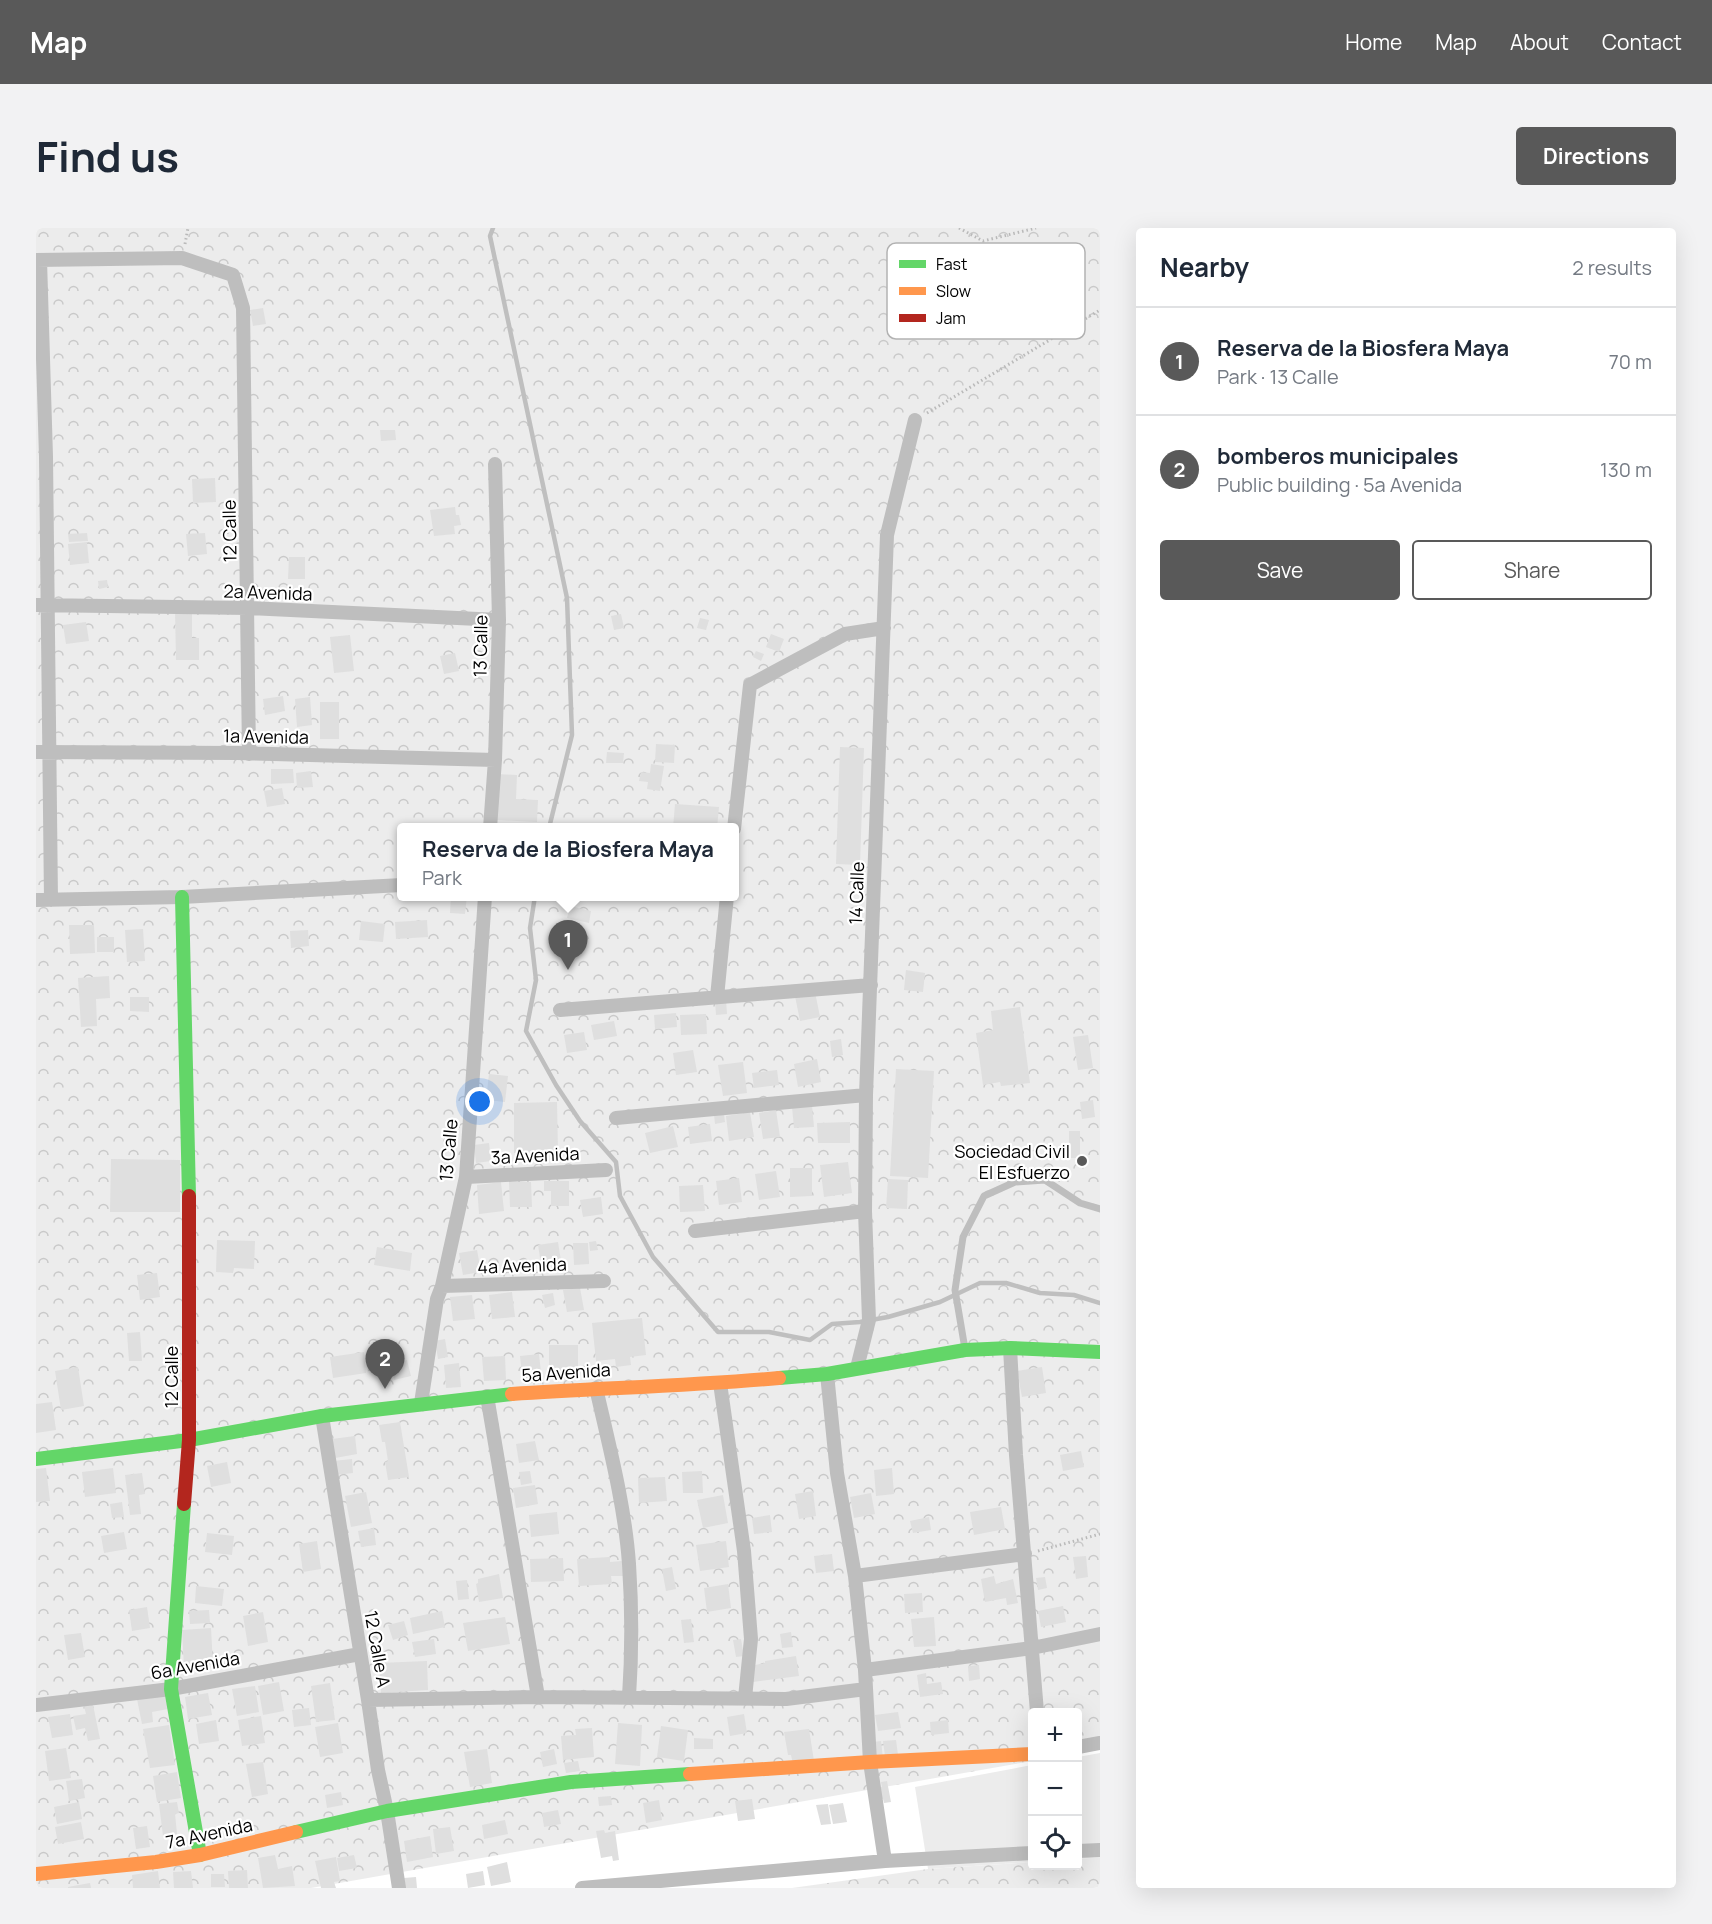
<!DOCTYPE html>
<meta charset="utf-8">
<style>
:root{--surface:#fff;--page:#f2f2f3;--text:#1f2937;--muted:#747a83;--line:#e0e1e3;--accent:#595959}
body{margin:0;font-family:Manrope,sans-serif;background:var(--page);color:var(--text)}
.controls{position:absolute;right:18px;bottom:18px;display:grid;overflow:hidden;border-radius:6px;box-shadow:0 6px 24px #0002}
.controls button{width:54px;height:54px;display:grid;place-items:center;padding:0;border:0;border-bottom:2px solid var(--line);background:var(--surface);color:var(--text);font:30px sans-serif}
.you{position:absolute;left:444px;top:874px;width:21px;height:21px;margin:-15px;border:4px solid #fff;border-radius:50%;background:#1a73e8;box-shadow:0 0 0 9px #1a73e833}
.badge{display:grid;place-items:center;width:39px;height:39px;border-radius:50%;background:var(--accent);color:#fff;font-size:20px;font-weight:700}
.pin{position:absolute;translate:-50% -50px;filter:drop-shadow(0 2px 3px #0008)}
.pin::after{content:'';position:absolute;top:32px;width:21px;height:18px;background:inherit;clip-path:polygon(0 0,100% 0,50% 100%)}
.popup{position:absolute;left:361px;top:595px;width:342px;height:78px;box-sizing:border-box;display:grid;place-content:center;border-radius:6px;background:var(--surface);filter:drop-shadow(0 2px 4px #0005);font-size:20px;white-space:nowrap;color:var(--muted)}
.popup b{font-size:22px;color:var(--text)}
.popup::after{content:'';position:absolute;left:50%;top:100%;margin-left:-12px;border:12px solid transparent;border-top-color:var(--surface)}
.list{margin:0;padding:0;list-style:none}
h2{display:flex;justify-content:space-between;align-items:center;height:78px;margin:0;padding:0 24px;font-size:26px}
h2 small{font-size:20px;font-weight:400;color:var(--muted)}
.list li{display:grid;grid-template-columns:39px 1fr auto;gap:18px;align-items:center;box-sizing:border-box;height:108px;padding:0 24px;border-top:2px solid var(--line)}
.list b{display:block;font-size:22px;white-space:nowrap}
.list p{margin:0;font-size:20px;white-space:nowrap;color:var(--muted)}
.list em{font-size:20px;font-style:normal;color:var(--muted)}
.actions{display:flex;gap:12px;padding:18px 24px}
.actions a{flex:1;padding:14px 0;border:2px solid var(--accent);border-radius:6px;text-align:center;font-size:21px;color:var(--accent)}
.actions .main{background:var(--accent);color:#fff}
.icon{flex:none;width:33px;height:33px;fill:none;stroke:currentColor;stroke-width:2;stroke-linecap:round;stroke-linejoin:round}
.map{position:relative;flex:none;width:1064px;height:1660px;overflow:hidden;border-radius:6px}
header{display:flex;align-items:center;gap:36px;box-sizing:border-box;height:84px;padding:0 30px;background:var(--accent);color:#fff}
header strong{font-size:28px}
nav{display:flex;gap:33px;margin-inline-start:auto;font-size:21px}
.intro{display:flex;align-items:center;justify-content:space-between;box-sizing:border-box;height:144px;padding:0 36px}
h1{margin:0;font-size:42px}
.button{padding:15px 27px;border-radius:6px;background:var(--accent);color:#fff;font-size:21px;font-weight:700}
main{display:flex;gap:36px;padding:0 36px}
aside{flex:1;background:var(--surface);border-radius:6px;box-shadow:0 6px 24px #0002}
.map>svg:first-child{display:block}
.grass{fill:#ececec}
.forest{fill:url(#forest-crowns);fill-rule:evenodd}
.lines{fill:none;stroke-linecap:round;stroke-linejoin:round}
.stream{stroke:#bfbfbf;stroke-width:4.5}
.building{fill:#dfdfdf}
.path{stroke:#b9b9b9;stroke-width:3;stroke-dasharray:1.5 3;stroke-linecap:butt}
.lane{stroke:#bebebe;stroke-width:7}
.street{stroke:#bebebe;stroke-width:14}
.fast{stroke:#63d668;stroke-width:14}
.slow{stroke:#ff974d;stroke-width:14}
.jam{stroke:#b3261e;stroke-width:14}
.poi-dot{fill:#595959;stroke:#fff;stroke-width:2}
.labels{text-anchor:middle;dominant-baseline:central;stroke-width:4.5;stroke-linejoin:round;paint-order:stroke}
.street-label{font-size:18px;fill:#000;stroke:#fff}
.poi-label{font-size:18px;fill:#000;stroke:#fff;text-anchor:end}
.key{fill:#fff;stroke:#b2b2b2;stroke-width:1.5}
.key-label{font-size:16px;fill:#000}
</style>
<header>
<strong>Map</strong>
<nav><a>Home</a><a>Map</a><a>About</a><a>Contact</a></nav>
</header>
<div class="intro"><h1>Find us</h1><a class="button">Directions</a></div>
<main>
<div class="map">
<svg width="1064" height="1660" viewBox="0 0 1064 1660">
<defs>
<pattern id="forest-crowns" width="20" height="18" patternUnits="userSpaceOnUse" patternTransform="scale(1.5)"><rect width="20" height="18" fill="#ececec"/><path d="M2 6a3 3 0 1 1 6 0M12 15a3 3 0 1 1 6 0" fill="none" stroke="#c9c9c9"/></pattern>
</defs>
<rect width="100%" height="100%" fill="#fff"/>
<!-- grass -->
<path class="grass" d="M1064,1525V1629L1042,1631V1529Z
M996,1537V1634L892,1641L879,1559Z"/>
<!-- forest -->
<path class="forest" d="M0,0H1064V1521L1042,1525V1484H996V1533L275,1660H0ZM366,600H698V668H366Z
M1064,1629V1660H756L892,1641L996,1634V1638H1042V1631Z"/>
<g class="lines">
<!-- stream -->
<path class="stream" d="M457,0L454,8L531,370L536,507L513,600
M499,668L494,700L500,752L490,803L520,857L544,893L580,934L584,968L617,1029L682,1104H733L774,1112L796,1096L824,1094L852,1089L904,1074L944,1055H970L1004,1065L1038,1067L1064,1075"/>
</g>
<!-- building -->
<path class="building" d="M227,80L230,96L217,98L214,82Z
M344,202H359L360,212L345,213Z
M179,250L180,274L157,275L156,251Z
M419,279L420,287H423L425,297L418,298L419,306L398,308L394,282Z
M51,305L52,313L33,314L32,306Z
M169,305L171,326L152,328L150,306Z
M51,314L53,335L34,337L32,316Z
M253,329H269V351H252Z
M71,352L72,359L63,361L62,353Z
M139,382H156V410H163V432H140Z
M585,386L588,400L578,402L575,388Z
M664,390L673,392L670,402L661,400Z
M50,394L53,413L30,416L27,397Z
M735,406L748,411L743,424L730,419Z
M314,407L318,443L298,445L294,409Z
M720,423L728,426L725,433L717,429Z
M419,425L423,443L408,446L404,428Z
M247,468L249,483L229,487L227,471Z
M274,469L276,497L261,499L259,471Z
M284,474H303V511H284Z
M620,516L639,517L638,535L619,534Z
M804,519L828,520L824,637L800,636Z
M571,524L588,525L587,535H570Z
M615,536L628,538L624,563L611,561L612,554L603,553L605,544L614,545Z
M235,541H257L258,555L235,556Z
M275,543L277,559L261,560L260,545Z
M461,546L481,547L480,571L502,572L501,594L459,592Z
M246,560L249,576L231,579L228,563Z
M639,576L683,579L681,600H637Z
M415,668H431L429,686L414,685Z
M534,678L555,683L553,695L531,690Z
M391,692L392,709L360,711L359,694Z
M325,693L349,696L347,714L323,712Z
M33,697H58L59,725L34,726Z
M107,701L109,733L91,734L89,702Z
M272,702L273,718L255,720L254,703Z
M61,709H78V724H61Z
M870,742L889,745L887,764L868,762Z
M73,748L74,770L60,771L61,798L45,799L42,750Z
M779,764L784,789L764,793L759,768Z
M94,769H113V784L94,783Z
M690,772L691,786L680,787L679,773Z
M984,779L994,855L965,858L964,854L947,857L940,805L957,802L955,783Z
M640,785L641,799L619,801L618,787Z
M670,786L671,806L645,807L644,787Z
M578,793L581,808L558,812L555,797Z
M548,804L551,822L531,825L528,807Z
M1052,807L1057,840L1042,842L1037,809Z
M805,811L807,827L796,829L794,813Z
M657,822L661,844L640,847L637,825Z
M781,831L785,854L762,859L758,836Z
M707,834L711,865L687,868L682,837Z
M860,841L898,843L892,950L854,948Z
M741,842L743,857L718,860L716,845Z
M453,846L472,848L469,874L450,872Z
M1057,872L1059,889L1046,891L1044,874Z
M521,874L522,924L478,925V875Z
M776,877L778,899L758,900L756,879Z
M740,882L744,909L727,911L723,885Z
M714,884L718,909L693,913L690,888Z
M688,886L689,894L679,896L678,887Z
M814,894V915H782L781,895Z
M674,896L676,913L654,916L652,899Z
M637,898L642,919L614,925L609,905Z
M1033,903H1044V930H1033Z
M453,915L455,933L440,935L438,917Z
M75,931L144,932V984H74Z
M812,934L816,965L788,969L784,937Z
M754,940H776V968L754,969Z
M740,943L744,969L723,972L719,946Z
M703,950L706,974L683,977L680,953Z
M852,951L872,952L871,981L850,980Z
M508,953H533V978H515V963H508Z
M465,954L468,983L443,986L441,957Z
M473,954H495L496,979H474Z
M667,957L669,983L644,984L643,958Z
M565,969L567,986L547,989L544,972Z
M181,1012L219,1013L218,1041L198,1040L197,1045L180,1044Z
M560,1013L562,1022L554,1023L553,1014Z
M522,1014L525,1033L505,1036L502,1017Z
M537,1015H552L553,1036L538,1037Z
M341,1019L376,1025L374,1043L338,1037Z
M441,1022L445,1044L427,1047L423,1025Z
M121,1045L124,1069L104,1072L101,1047Z
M544,1060L548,1082L531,1084L527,1062Z
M476,1064L479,1089L456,1091L453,1067Z
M517,1065L519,1077L509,1080L506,1067Z
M436,1067L439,1091L417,1093L414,1069Z
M606,1090L610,1127L594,1129L595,1137L580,1139L579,1131L560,1133L556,1095Z
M104,1104L106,1133H93L91,1105Z
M409,1111L412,1129L402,1131L399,1113Z
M513,1117H542V1150H513Z
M328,1124L330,1145L297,1150L294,1129Z
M503,1126L506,1154L487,1156L484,1128Z
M469,1128L470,1152L448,1153L446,1129Z
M371,1132L375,1148L358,1152L355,1136Z
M423,1135L425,1159L410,1160L408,1137Z
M42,1139L48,1178L25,1182L19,1143Z
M1006,1139L1010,1165L986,1169L981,1143Z
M16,1174L20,1202L0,1205V1176Z
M364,1194L373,1249L352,1252L349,1234L352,1233L349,1214H346L343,1197Z
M319,1208L321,1226L299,1230L296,1211Z
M499,1213L503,1232L483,1235L480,1216Z
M1045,1223L1048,1239L1027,1243L1024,1227Z
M316,1231L317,1245L299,1247L297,1233Z
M191,1234L195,1255L175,1259L171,1238Z
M10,1240L14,1273L0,1274V1241Z
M77,1240L80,1265L49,1269L46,1244Z
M856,1240L858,1266L840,1268L838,1242Z
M494,1243L496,1255L485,1257L483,1244Z
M666,1243L667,1265H647L646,1244Z
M106,1245L109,1266L103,1267L105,1286L94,1287L89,1247Z
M629,1249L631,1273L603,1275L602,1250Z
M499,1257L502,1276L480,1280L477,1260Z
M777,1263L780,1288L763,1291L759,1266Z
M330,1264L336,1295L315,1299L309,1268Z
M835,1265L839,1286L818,1290L814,1269Z
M687,1267L692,1295L667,1300L661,1272Z
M86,1274L88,1289L76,1290L74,1276Z
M965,1279L969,1301L938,1307L934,1284Z
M521,1284L523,1306L495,1309L493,1287Z
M734,1287L736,1304L718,1306L716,1290Z
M893,1289L895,1302L877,1305L874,1293Z
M338,1300L340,1317L325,1319L322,1303Z
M88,1304L91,1321L68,1325L65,1308Z
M171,1305L198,1308L196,1327L169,1324Z
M281,1313L285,1341L267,1344L263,1316Z
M690,1313L693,1339L664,1343L660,1317Z
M796,1326L798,1343L780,1345L778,1328Z
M1050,1328L1052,1349L1040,1351L1037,1329Z
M574,1329V1334L586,1333L587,1348H575L576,1356L543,1358L541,1331Z
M527,1330L528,1353L495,1354L494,1331Z
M636,1339L640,1361L630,1363L626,1341Z
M463,1346L467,1370L443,1374L440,1356L442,1355V1351Z
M958,1348L960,1356L977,1351L982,1375L971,1377L970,1370L949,1374L945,1351Z
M1009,1349L1011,1360L1002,1362L1000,1350Z
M431,1352L433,1371L422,1372L420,1353Z
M692,1356L695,1380L671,1384L668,1360Z
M160,1358L188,1361L186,1378L159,1375Z
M886,1365L887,1384L869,1385L868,1366Z
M1027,1378L1030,1394L1005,1399L1002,1383Z
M111,1379L114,1400L96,1403L93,1382Z
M173,1382L174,1395L154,1396L153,1383Z
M406,1383L409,1399L377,1406L374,1390Z
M227,1384L232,1414L212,1418L207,1388Z
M469,1389L474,1416L432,1423L427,1395Z
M898,1389L900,1418L878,1419L875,1391Z
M655,1391L658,1414L648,1415L645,1392Z
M368,1393L372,1407L357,1412L352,1397Z
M175,1400L177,1437L148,1439L146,1402Z
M755,1404L757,1419L746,1420L744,1406Z
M45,1405L49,1429L32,1432L28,1407Z
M398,1411L400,1426L379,1429L376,1414Z
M705,1411L708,1428L700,1429L697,1412Z
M760,1428L763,1448L717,1454L714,1438L729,1435V1433Z
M391,1433L392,1462L345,1465L343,1435Z
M943,1437L944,1451L933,1453L932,1438Z
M890,1445L891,1456L905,1454L907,1466L884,1469L881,1447Z
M243,1454L248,1483L227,1487L222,1458Z
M294,1455L299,1492L280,1494L275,1458Z
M219,1458L223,1484L201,1488L196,1461Z
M172,1465L176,1487L152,1491L149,1469Z
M129,1467L132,1481L116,1484L117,1494L106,1496L101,1471Z
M57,1477L64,1511L52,1513L49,1500L40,1502L37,1488L50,1486L48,1478Z
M273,1480L275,1497L258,1499L256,1482Z
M862,1484L865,1500L842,1503L839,1487Z
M34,1486L37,1507L16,1510L12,1489Z
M708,1486L711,1505L694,1508L691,1489Z
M225,1488L229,1515L206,1518L202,1492Z
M180,1492L183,1513L163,1516L160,1496Z
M912,1492L913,1505L895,1507L894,1494Z
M302,1495L307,1525L284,1529L279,1499Z
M582,1495L606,1497L604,1538L579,1536Z
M133,1497L139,1537L114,1540L107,1501Z
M625,1498L652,1502L648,1533L621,1529Z
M556,1500L558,1529L527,1532L525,1508L540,1507L539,1501Z
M773,1501L778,1533L757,1536L755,1527H752L748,1504Z
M658,1510L677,1511V1521H658Z
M860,1512L862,1527L849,1528L847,1513Z
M845,1513L847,1530L839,1531L837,1514Z
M30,1520L35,1550L13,1553L9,1523Z
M451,1521L456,1555L434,1559L428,1524Z
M518,1521L521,1536L507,1539L504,1524Z
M542,1533L544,1543L530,1545L528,1535Z
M227,1534L232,1566L216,1569L210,1536Z
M141,1544L145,1570L121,1574L117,1548Z
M46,1551L49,1570L33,1573L30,1553Z
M851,1553L855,1574L848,1575L847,1571H842L843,1559H846L845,1554Z
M305,1564L307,1577L291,1580L289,1567Z
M575,1568L576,1577L563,1578L562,1569Z
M716,1571L719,1591L702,1593L699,1573Z
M623,1572L626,1592L610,1595L607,1575Z
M43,1574L46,1591L21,1596L18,1579Z
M141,1574L143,1585L139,1586L141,1606L127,1608L123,1576Z
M807,1575L811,1594L797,1596L793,1577Z
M792,1576L795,1596L785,1597L780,1577Z
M522,1582L525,1596L508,1599L506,1585Z
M469,1592L472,1606L448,1611L446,1597Z
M45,1594L48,1611L22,1616L19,1599Z
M111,1598L114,1619L100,1621L97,1600Z
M414,1599L418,1623L400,1626L397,1601Z
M568,1602L569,1605L579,1603L583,1632L577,1633L576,1628L565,1630L560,1603Z
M394,1608L397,1629L371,1634L368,1613Z
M239,1627L242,1641L256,1638L259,1658L227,1660L222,1630Z
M318,1627L321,1640L303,1643L301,1630Z
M300,1629L304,1653L298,1654L300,1660H285L279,1633Z
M471,1634L475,1654L455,1658L451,1639Z
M211,1642L212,1660H193L192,1643Z
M122,1643L124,1660H97L96,1647Z
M155,1643L157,1660H138L137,1644Z
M447,1643L449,1657L432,1660L430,1646Z
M175,1646H188L189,1659H175Z
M380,1649L381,1660H369L368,1650Z
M54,1655L55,1660H32V1659Z"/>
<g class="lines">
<!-- path -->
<path class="path" d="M923,0L947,13L1000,0
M149,16L152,0
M891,185L1064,82
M1002,1323L1064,1306"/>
<!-- lane -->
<path class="lane" d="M929,1121L919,1062L927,1009L948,968L979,954L1009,952L1044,975L1064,981"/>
<!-- street -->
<path class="street" d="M0,32L146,30L197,47L207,80L213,526
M4,32L10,229L15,672
M0,377L212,380L463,392
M0,524L201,525L459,532
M454,600L459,532L463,392L459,236
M698,601L714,457L809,406L848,400
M0,672L146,669L366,657
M681,769L691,668
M524,782L835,757
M580,890L830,867
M430,949L570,942
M659,1003L829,983
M406,1058L568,1053
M974,1120L980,1227L1001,1484
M821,1140L833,1092L829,983L830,867L851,307L879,192
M791,1146L801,1245L819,1348L829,1442L834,1534L849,1633
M684,1155L708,1323L715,1411L709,1470
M560,1160C573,1217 589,1278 593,1336C596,1380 596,1425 593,1469
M451,1168L502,1469
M385,1175L401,1071L406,1058L430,949L449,668
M286,1188L332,1472L342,1542L351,1583L363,1660
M819,1348L989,1326
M829,1442L996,1420L1064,1406
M332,1472L502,1469L750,1471L830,1461
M0,1477L135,1461L324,1426
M1042,1519L1064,1515
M1042,1623L1064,1622
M546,1660L849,1633L996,1625"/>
<!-- fast -->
<path class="fast" d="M146,669L153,968
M743,1150L791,1146L929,1122L974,1120L1064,1124
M0,1231L153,1212L286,1188L476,1166
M148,1276L135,1461L164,1627
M260,1604L351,1583L535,1554L654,1546"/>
<!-- slow -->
<path class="slow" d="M476,1166C565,1160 654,1158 743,1150
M654,1546L834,1534L996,1526
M0,1646L120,1634L164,1627L260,1604"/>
<!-- jam -->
<path class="jam" d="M148,1276L153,1212V968"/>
</g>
<!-- markers -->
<circle class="poi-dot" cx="1046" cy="933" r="6"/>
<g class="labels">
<!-- street labels -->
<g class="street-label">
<text transform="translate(193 303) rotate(-91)">12 Calle</text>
<text transform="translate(232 364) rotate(2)">2a Avenida</text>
<text transform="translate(444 418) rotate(-89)">13 Calle</text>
<text transform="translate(230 508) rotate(1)">1a Avenida</text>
<text transform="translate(820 665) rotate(-88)">14 Calle</text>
<text transform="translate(412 922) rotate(-85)">13 Calle</text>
<text transform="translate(499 927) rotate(-3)">3a Avenida</text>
<text transform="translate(486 1037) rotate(-2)">4a Avenida</text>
<text transform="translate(530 1144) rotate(-4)">5a Avenida</text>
<text transform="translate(135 1149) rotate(-90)">12 Calle</text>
<text transform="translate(342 1421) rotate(80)">12 Calle A</text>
<text transform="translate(159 1437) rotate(-10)">6a Avenida</text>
<text transform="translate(173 1605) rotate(-12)">7a Avenida</text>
</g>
<!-- poi labels -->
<g class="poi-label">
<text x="1034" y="923">Sociedad Civil<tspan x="1034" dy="21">El Esfuerzo</tspan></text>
</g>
</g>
<!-- legend -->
<rect x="851" y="15" width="198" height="96" rx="9" class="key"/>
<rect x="863" y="32" width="27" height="8" fill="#63d668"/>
<rect x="863" y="59" width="27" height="8" fill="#ff974d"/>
<rect x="863" y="86" width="27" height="8" fill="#b3261e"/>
<g class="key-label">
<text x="900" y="42">Fast</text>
<text x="900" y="69">Slow</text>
<text x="900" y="96">Jam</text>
</g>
</svg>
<div class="controls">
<button>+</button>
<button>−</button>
<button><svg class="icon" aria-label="locate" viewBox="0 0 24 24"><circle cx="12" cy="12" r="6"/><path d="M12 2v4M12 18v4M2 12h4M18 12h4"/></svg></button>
</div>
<div class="you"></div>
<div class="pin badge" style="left:532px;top:742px">1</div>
<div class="popup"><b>Reserva de la Biosfera Maya</b>Park</div>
<div class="pin badge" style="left:349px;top:1161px">2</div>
</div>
<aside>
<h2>Nearby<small>2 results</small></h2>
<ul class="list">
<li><span class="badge">1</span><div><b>Reserva de la Biosfera Maya</b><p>Park · 13 Calle</p></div><em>70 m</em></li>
<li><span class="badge">2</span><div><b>bomberos municipales</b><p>Public building · 5a Avenida</p></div><em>130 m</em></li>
</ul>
<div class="actions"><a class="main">Save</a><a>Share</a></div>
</aside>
</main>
